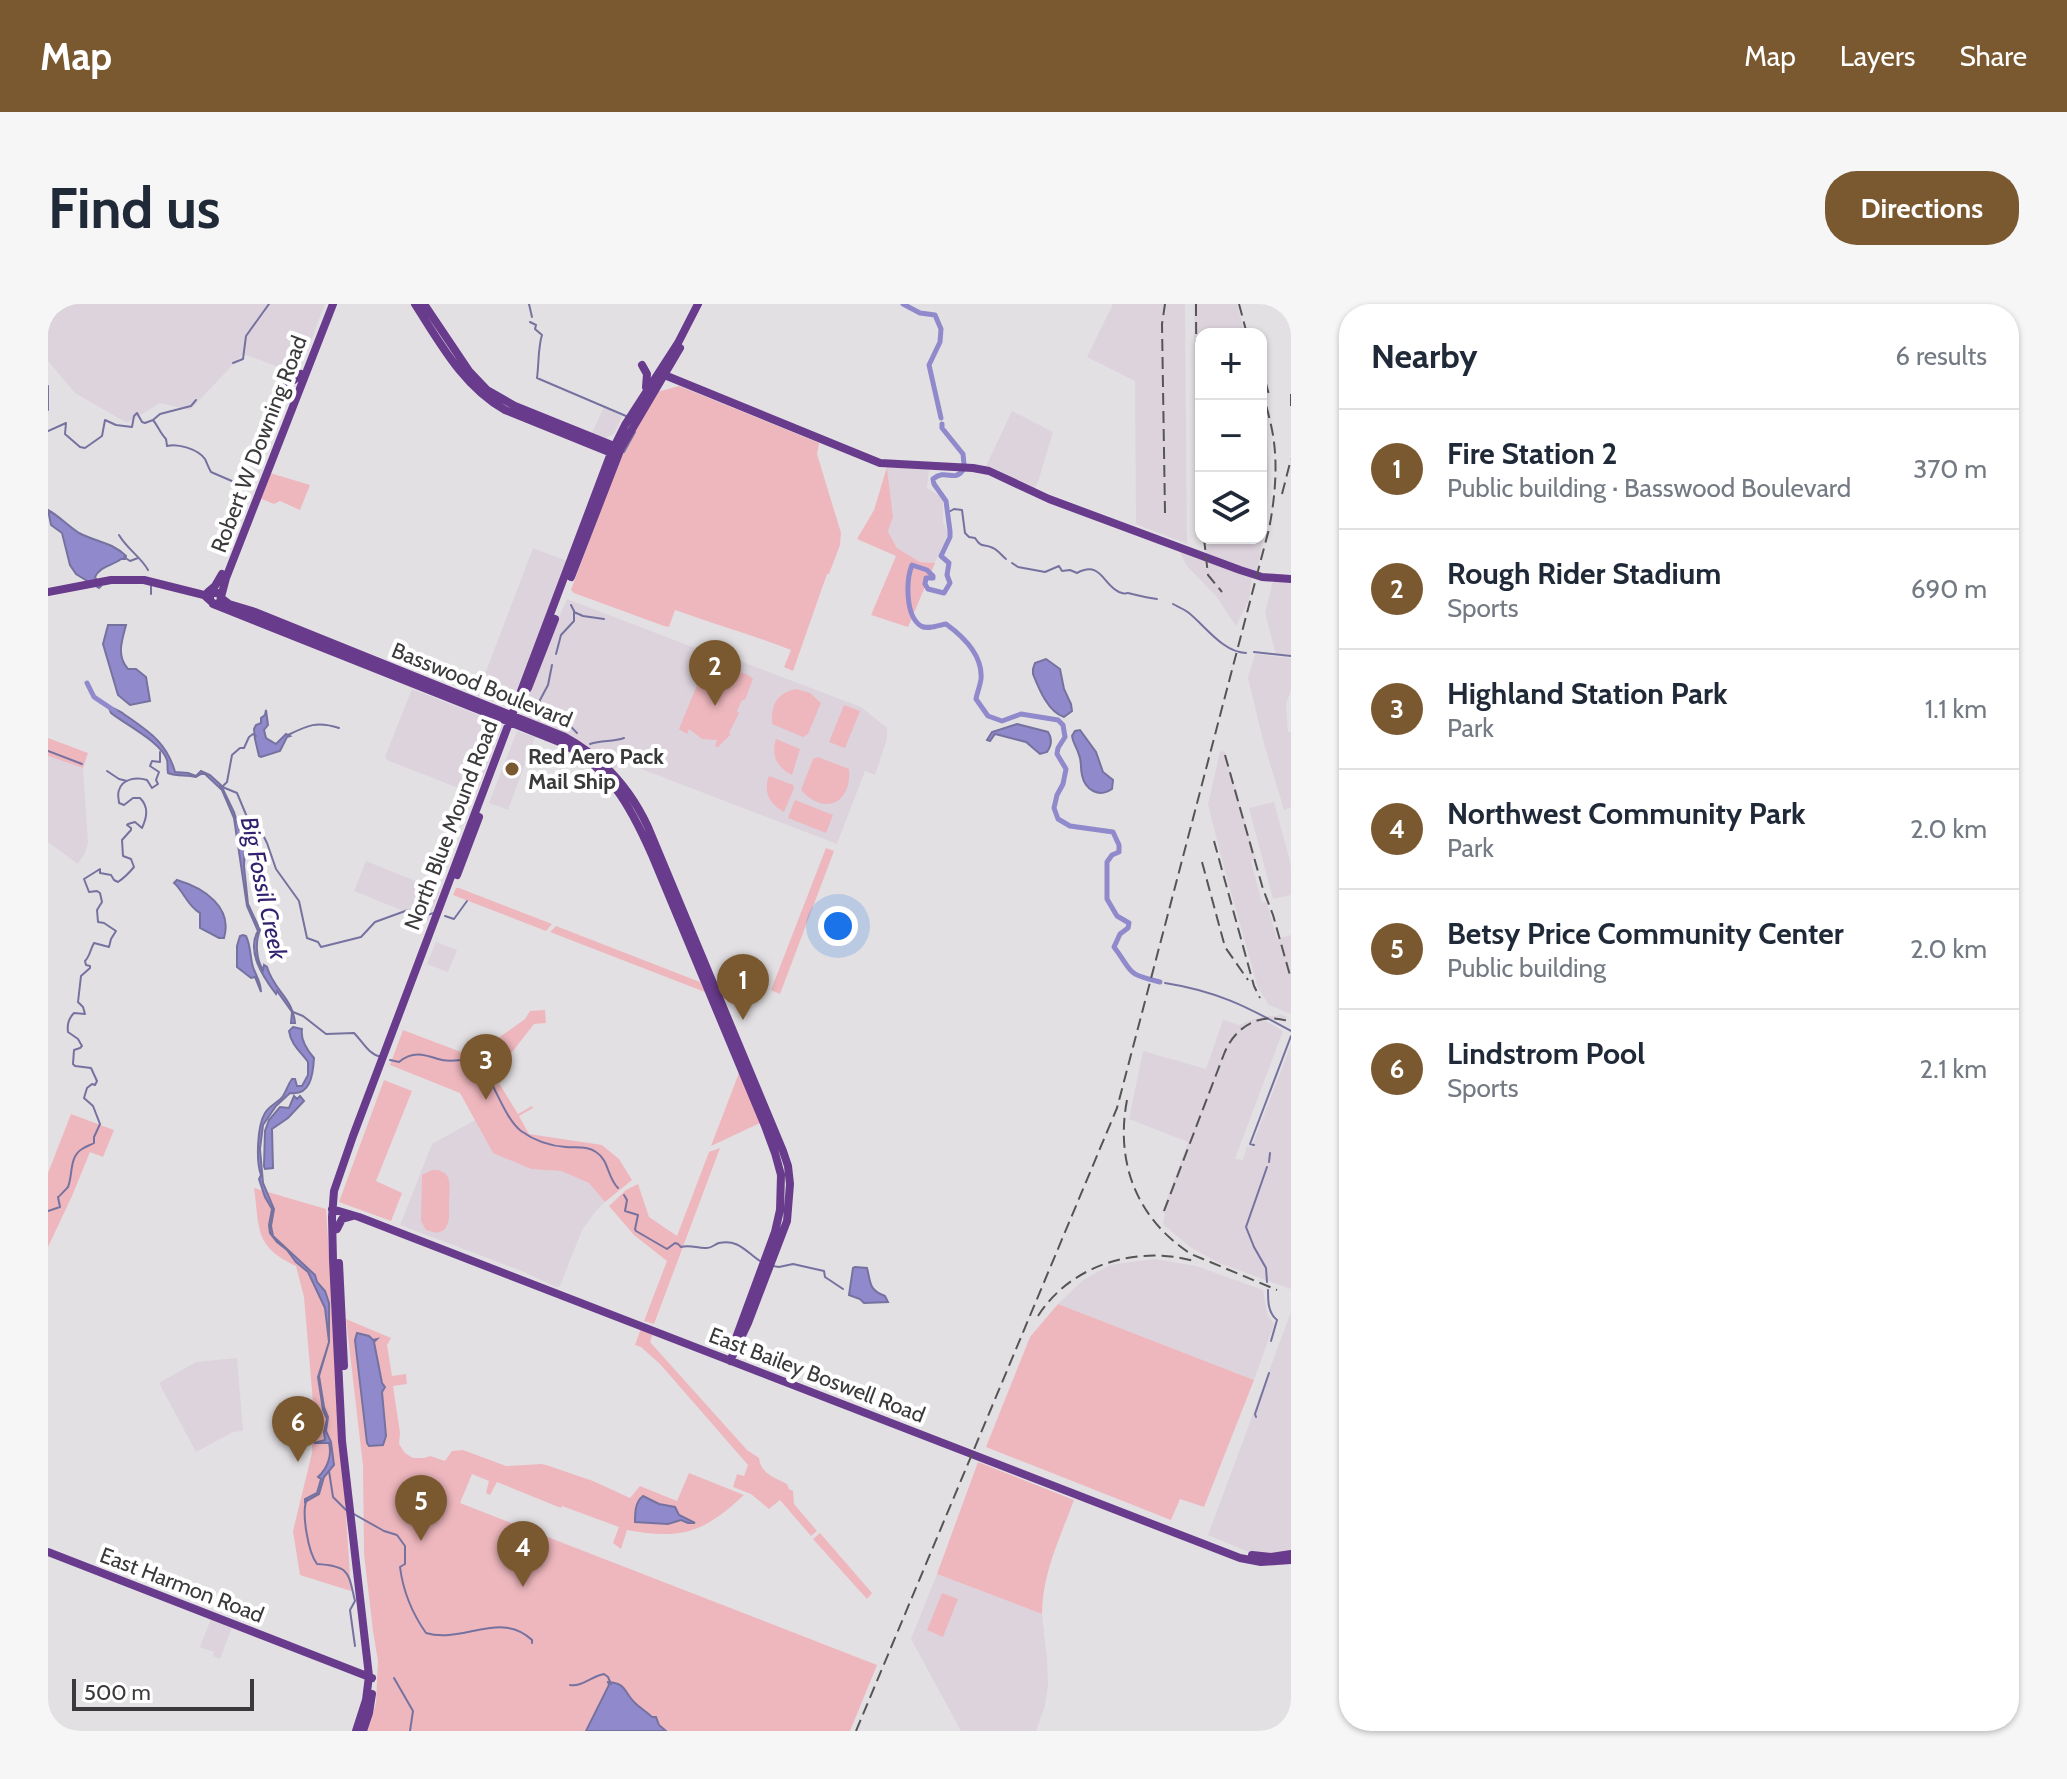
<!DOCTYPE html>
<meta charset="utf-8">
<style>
:root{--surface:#fff;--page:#f6f6f7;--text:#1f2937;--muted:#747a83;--line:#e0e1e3;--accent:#7a5930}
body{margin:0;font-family:Cabin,sans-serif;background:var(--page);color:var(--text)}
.controls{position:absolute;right:24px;top:24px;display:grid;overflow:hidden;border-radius:16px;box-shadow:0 2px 6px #0004}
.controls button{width:72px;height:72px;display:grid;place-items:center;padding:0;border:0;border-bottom:2px solid var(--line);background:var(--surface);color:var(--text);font:40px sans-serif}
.scale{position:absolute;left:24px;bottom:20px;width:182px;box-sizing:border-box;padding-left:8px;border:4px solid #3b3a3b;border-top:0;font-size:22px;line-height:28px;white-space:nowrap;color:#3b3a3b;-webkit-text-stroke:6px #fff;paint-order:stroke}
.you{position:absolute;left:790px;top:622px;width:28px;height:28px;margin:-20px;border:6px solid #fff;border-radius:50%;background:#1a73e8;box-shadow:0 0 0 12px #1a73e833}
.badge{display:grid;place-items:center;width:52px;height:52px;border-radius:50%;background:var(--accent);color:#fff;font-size:26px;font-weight:700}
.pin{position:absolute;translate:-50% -66px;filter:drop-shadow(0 2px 4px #0008)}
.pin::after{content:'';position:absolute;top:42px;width:28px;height:24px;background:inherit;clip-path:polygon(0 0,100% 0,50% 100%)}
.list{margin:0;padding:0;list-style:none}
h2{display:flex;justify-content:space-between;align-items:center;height:104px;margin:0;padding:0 32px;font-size:34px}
h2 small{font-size:26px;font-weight:400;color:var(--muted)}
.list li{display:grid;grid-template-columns:52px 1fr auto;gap:24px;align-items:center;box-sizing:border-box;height:120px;padding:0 32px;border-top:2px solid var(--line)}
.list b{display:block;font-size:30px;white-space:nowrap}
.list p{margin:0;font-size:26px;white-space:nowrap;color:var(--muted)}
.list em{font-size:26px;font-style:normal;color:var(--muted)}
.icon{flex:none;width:44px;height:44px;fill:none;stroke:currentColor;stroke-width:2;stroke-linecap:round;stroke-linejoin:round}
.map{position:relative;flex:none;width:1243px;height:1427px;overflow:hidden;border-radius:32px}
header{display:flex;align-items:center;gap:48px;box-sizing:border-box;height:112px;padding:0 40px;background:var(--accent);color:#fff}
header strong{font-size:38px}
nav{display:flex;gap:44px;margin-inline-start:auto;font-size:28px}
.intro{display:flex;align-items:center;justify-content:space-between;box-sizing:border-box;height:192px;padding:0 48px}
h1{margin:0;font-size:56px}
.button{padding:20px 36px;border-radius:32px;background:var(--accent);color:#fff;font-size:28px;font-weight:700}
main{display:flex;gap:48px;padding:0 48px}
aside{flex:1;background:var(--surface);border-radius:32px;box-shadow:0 2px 6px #0004}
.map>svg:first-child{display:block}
.built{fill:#dcd3dc}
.green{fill:#eeb7be}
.water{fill:#908acc;stroke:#7672a0;stroke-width:2}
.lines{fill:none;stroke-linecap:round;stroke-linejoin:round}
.stream{stroke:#7672a0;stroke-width:2}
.river{stroke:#908acc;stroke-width:5}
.major{stroke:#693b8c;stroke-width:8}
.rail{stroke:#565556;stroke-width:2;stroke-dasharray:12 6;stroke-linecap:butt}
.poi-dot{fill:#7a5930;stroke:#fff;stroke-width:3}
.labels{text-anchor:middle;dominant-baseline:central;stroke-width:8;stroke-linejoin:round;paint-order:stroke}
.street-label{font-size:22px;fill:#3b3a3b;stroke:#fff}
.poi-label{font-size:22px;font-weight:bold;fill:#3b3a3b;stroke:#fff;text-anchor:start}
.water-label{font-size:24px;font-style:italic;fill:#33216f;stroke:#fff}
</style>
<header>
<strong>Map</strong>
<nav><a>Map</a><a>Layers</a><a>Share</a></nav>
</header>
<div class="intro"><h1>Find us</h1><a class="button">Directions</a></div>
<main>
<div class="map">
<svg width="1243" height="1427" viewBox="0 0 1243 1427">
<rect width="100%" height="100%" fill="#e3e0e3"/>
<!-- built -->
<path class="built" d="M0,0H277L250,70L195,50L142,106L112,99L79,119L27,89L0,57Z
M1065,0H1137L1139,240L1088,220L1087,77L1039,53Z
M1146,0H1189L1197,30H1153V228L1147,204Z
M1213,90L1218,117L1221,164L1218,219L1209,269L1158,250L1154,234H1213Z
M556,103L574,112L566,130L557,134L544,129Z
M964,107L1005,128L990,178L986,185L938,162Z
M839,163L881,165L879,184L895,194V218L900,229L887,259L872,258L849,244L840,226L845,213Z
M485,244L519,257L463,400L459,403L416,386L419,380L437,370Z
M1131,247L1204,274L1201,296L1188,322L1168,292L1139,262Z
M1225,277L1243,278V351L1228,350L1217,309Z
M519,295L655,347L697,359L813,403L839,424V435L827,471L817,467L789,540L575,458L565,466L522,433L473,411L493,361L495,349Z
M1207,350L1243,354V386L1238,400L1240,428L1243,427V503L1236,506L1215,436L1200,374Z
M364,385L455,421L428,491L339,456L337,453Z
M469,427L487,433L460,506L441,499Z
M1172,447L1177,448L1208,555L1203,557L1214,598H1218L1220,603L1229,635L1243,631V710L1221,701L1210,684L1176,563L1160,501Z
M0,452L35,464L40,539L37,549L30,560L0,538Z
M1226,498L1243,561V591L1225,595L1201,504Z
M318,557L392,587L380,617L306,587Z
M388,638L409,646L400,668L379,660Z
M1230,710L1239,713L1236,718L1231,715L1216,716L1235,727L1187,855L1195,856L1199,842L1203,844L1243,741V985L1171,959L1142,943L1115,920L1117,909L1114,908L1140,838L1081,815L1095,747L1158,765L1175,716L1191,721L1203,716L1221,712H1230Z
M427,816L445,849L483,865L513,867L541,879L557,898L548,907L534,926L512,982L508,983L474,967L352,921L384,840Z
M1106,955L1148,962L1215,986L1219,1010L1226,1020L1206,1076L1010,1000L1035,976L1062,961Z
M1243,1008V1247L1215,1250L1201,1248L1160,1231Z
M189,1054L195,1127L185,1128L148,1148L111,1079L148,1058Z
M889,1270L994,1310L999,1355L1000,1381L997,1402L988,1427H913L863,1335Z
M163,1315L184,1323L172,1355L165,1352L166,1348L152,1343Z"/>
<!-- green -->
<path class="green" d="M631,82L771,139L769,150L793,229L792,241L781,270H779L745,367L736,363L743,346C705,331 666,320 627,306L621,323L616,322L526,289L523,286L575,145L609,88Z
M839,163L845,213L840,227L849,244L872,258L887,259L860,323L823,311L848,252L809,235L826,206Z
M222,169L262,181L252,206L232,197L226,200L211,194Z
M670,366C682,366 698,367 705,375L697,396H694L689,407L691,409L681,429L683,430L670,443L667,442L669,436L654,435L641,425L639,430L631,425L654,369Z
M748,385L762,389L773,399L760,430L755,433L724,420C723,402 728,389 748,385Z
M796,401L812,407L797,444L781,438Z
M0,434L40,449L35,464L0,452Z
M728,435L752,445L744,471C728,463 723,451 728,435Z
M770,453L801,465C804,500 776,512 753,486L765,455Z
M721,472L745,481L746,484L736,508C721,500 715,488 721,472Z
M747,496L785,511L778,529L740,514Z
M778,544L786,547L732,690L723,686Z
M408,584H411L504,620L498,627L405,591Z
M508,622L652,678L657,688L502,628Z
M497,706L498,719L486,720L446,771L470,810L484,802L485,804L471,812L481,830L554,841L571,855L584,876L557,898L541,879L513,867L483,865L445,849L412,789L342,761L355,726L413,748L435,745L477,715L482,707Z
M691,769L712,819L663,842Z
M336,776L364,787L328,877L354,889L343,917L291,898Z
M23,810L66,826L55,853L42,848L24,892L0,943V869Z
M672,844L606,1020L596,1017L619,957L586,931L561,902L578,886L590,880L601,913L629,932L661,848Z
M384,866C407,865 401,885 401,901C401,907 402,916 399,921C397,927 394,927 389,929L378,926L373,917L374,871Z
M206,884L278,905L303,1287L252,1271L245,1227L264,1149L265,1098L256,993L248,962C206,942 212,926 206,884Z
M1010,1000L1206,1076L1156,1203L1132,1195L1123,1216L938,1143L982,1033Z
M298,1015L343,1034L339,1041L344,1072L358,1070L359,1080L345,1082L352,1129L351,1140L357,1149L365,1154H376L382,1152L397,1157L404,1147L415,1146L458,1162L494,1160L501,1162L545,1177L582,1194L592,1182L629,1197L641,1169L696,1191C655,1229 634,1236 579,1226L573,1245L565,1239L571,1223L514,1202L513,1204L449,1178L442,1191L438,1189L441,1177L424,1170L412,1199L829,1361L802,1427H319L328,1399L330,1357L325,1327L316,1250L315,1162Z
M593,1024L605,1029L602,1038L699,1146L711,1154C713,1170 727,1174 739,1180L741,1185L745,1187L746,1200L769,1227L763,1232L732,1196L721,1205L703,1190L685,1183L689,1170L696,1172L700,1161L612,1060L593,1043L587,1041Z
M930,1158L1026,1196C1012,1234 994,1270 994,1310L889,1270Z
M772,1229L824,1289L819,1295L765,1235Z
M894,1289L910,1295L895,1333L879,1326Z"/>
<!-- water -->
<path class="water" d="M0,206C11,212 20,222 31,229C48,238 64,238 78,252L77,255H73C64,262 52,262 47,273L53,282L51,284L28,270L22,261L14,229L3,221Z
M60,321H78C74,336 68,352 80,365H88L98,373L102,397L82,401L70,391L55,340Z
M998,355L1012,365L1016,385L1023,400L1024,407L1016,413C1000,408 991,385 985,370V365L987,359Z
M61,404L67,405L73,408C98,426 118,436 127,468L140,469L148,472L153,467L162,471L173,481L186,508L197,544L196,562L200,600L212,626C207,638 208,655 215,666L216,661L219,663C226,687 245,694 247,719H243L244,708L229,687L228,690C215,673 198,647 210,627L199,602L186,514L174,486L157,470H153L148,473C138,470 130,473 120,469C119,465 120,460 119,456C113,438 78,421 63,409Z
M218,406L220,421L216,426L218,434L228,440L238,430L242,432L239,433L232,447L213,453L211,452L207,435L206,425L208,421L213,419V414L217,411Z
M969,420L1000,428C1005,435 1003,442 999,448L992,450L978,438L951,431L947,430L942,437L939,436L944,428Z
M1032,426L1048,448L1055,468L1065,476L1064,485C1051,494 1037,486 1034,471C1032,464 1034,457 1031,451C1029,443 1025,440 1024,432L1027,427Z
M129,576C156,584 185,603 176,634H171L152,624V609C139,602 135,586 126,579Z
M195,631L198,632C203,642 202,654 205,663C208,672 213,678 213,688L207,673L203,674L189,663V642L192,632Z
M245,723L254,725C252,736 259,746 266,754C265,772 262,792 242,789L228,802L215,821L212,845L215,879L226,905L223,922L225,932L267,971L269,978L277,987L281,999V1038L271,1072L276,1103L280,1113L278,1127L283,1138L286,1161L276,1173L271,1190L257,1198V1195L269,1189L273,1175L270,1173C280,1164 284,1151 281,1139H266L277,1136L276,1128L279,1115L275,1106L270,1073L281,1038L277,1004L260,968L248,958L239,946L229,938L222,929L221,921L224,905L217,893L211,875L213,871C208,858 209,822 217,809C221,802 231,798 235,792C239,786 240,780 244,775H247L249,782H254L260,771V758C253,748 243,741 241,727Z
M246,792L249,795L252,792L256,797L240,814L224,825L225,864L217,865L216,862L217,827L221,816L232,803L241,804Z
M807,963L819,964C823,980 821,986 837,992L840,998L816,999L812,995L801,991L805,964Z
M309,1029L321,1032L325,1036L329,1035L326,1038L334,1079L337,1083L334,1088L338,1132L335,1141L321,1142L319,1139L307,1036Z
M595,1192L611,1200L627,1203L631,1211L647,1219H640L633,1216L620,1220L587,1218C587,1209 587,1198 595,1192Z
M560,1378C579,1379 576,1389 587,1399C592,1404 599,1408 604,1413H608L611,1421L618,1427H538L561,1381Z"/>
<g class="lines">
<!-- stream -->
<path class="stream" d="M481,0L484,13
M482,18L488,21L487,25L494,31C490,43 491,59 489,74L578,112
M185,59L195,55L198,32L221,0
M0,82V106
M105,116C110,122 112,129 118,135L119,142C129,139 150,145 157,155C159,159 160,163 163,168L200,184
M0,127L18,119L17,130L32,143L37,144L54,132L57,116L68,121L84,123L86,112L89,109L94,118L97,119L105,116L112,110L143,102L148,96
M576,148L587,128
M899,209L906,205L914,206L917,229L921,233L927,234C934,245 935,239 945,244C950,246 954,252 958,255
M71,231C79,245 93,253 100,266
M76,253L82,257L90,254
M964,259L970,263L997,268L1011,262L1014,267L1022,266L1029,269C1053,256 1055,281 1071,288C1082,292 1074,287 1084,290C1092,292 1100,294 1109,295
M103,282V290
M1125,300C1130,303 1136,305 1141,309C1158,323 1175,348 1198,349
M526,308L535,312L556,315
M1206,348L1243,352
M508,350L513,331L526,317V307L523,301
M504,361L500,381L492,396L491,402L497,408C517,411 516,416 529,429
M240,431C260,421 269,417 291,424
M542,440C554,436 565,438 576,434
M0,447L34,460
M59,467L71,475L79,477
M172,482L189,489L199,513L210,521L219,539L228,565L251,597L259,634L270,638L273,643L313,633L327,618L360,606L375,612L386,609
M175,482L179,478L184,451L192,444H196L201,433L205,430L208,432
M397,612L406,615L419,597
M1117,679C1168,687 1198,702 1243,727
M245,708L255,712L278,730L306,729C315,738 320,750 333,753
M342,756L351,758C364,747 375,750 390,755C404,760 417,753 426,757C442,763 454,813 473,827C487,837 501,842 518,843C528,844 540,842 548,848C561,856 559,873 570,884
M1206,841L1202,840L1243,732
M1221,858L1222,849
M1219,863L1198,923L1206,943L1218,964L1219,978
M576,891L579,896L577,907L590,911L587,925L588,927L619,945L627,939L630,940
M0,907L12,903L10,893C11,893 19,884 20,883C25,871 21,853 34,845C38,842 43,841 46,839V833L52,820L45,802L36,794L39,784L44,780L47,781L49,777L43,764L27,762L25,760L26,746L32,744L34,742L30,735L20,728C19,721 21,714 26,709L37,710L35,703L30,698L33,672L42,664V662L38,661L37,657C42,652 42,646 46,639L61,643L63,635L68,627L56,619L50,618L49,606L54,598L52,589L49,587L41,588L36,575L52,565V569L63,571L66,576L70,578C76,574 81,569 86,563L83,555L75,552L74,536L83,526V524L79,521L80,520L87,518L94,524C99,513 101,503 92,494H85L76,501L71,499C71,495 69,491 71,486C75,474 89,473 99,476L104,484L110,480L108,476L111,468L102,462L104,457L112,458V448
M631,941L633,943C643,940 650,945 659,944C664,944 667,940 671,939C691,935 698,948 712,957
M725,962L731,963L745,960L776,967L777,973L795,985
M1220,986C1220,997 1220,1009 1229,1016L1223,1037
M1208,1113L1207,1110L1221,1069
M281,1167L285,1193L298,1206
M259,1195C253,1208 260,1248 269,1260C303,1262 300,1269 307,1297L302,1306L307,1342
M304,1209L336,1227L349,1231L357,1242V1260L352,1263C355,1287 364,1309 378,1329C414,1340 453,1306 484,1336V1339
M346,1374L365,1407L362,1427
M522,1381C534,1383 544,1372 556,1370L560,1373L563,1380"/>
<!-- river -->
<path class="river" d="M855,0L872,9L887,11L893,25L892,38L881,61L893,114
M894,120V124L915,150L916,160
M915,166C906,179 898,164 885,175L886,180L898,197L902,227V233L893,252L901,259L899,271L902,279L896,289L880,285L877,280L878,274H885V272L879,266L864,261C858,276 857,312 873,322C880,326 891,321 898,320C916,333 935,351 933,375C932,382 929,389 928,395L940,412L954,417L973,410L1010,416L1015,421L1017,433L1010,444L1009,450L1018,465L1015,480L1009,491L1006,504L1010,515L1022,522L1065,528L1071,541V548L1064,551L1059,558V595L1069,612L1081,619L1080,624L1072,630L1066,643C1086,669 1076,669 1112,678
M39,379L46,393L67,407"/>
<!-- major -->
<path class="major" d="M367,0C392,39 415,82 457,106L566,150
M376,0L421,67L439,86L467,102L571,144
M594,61L599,70L598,83
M614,70L832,159L925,164L941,167L1001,195L1192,266L1214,273L1243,275
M240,76H246L253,70
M237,82L243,89V95
M523,273L573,144L632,44
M0,288L63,276H96L156,291L166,300L172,299L173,292L170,289H165L162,292V296
M160,288L167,282L174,270
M173,293L178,274L285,0
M173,294L181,300L207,308L517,433C555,454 582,484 600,523L735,847L740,862L742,880L739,917L700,1019L682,1057
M165,300L509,437C561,462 582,501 604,551L717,822L727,849L733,871L732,906L727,928L688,1034
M480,384L507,315
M409,571L431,513
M284,905L311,913L1192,1254L1213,1258L1243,1256
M289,925L294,915L305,912
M291,959L296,1062
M0,1248L324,1374
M1204,1251L1223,1253L1243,1250
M308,1427L318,1396L321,1372L294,1137L285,956L284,913L286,887L305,832L563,149L577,121L630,39L650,0
M315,1427L321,1409L324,1390"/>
<!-- rail -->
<path class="rail" d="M1148,0L1149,197L1153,220
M1191,0L1199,30
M1213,60L1221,91
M1243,90V104
M1234,190L1243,155
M1117,209L1114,20L1117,0
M1156,234L1160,271L1174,288
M1177,451L1215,585L1225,611L1243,675
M1166,537L1206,682L1212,694
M1154,558L1177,643L1200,676
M1079,796C1067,859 1089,915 1143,950L1229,986
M1116,907L1176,750C1187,722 1213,707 1243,718
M990,1012C1023,960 1091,940 1149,958
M808,1427L1069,804L1221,225C1227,194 1230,162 1225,131C1222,114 1217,98 1213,82"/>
</g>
<!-- markers -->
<circle class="poi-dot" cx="464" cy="465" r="8"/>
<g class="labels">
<!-- street labels -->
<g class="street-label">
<text transform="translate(211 140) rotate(-69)">Robert W Downing Road</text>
<text transform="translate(434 381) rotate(22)">Basswood Boulevard</text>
<text transform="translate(403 521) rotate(-69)">North Blue Mound Road</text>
<text transform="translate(769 1071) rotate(21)">East Bailey Boswell Road</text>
<text transform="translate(134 1281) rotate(21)">East Harmon Road</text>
</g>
<!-- poi labels -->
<g class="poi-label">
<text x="480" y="452">Red Aero Pack<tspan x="480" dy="25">Mail Ship</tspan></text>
</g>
<!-- water labels -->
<g class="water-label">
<text transform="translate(216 584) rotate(78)">Big Fossil Creek</text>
</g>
</g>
</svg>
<div class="controls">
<button>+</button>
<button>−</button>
<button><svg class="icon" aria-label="layers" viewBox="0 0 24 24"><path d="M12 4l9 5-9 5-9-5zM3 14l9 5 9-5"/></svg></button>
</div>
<div class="scale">500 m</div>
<div class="you"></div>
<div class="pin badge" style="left:695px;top:716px">1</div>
<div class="pin badge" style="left:667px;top:402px">2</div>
<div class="pin badge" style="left:438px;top:796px">3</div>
<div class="pin badge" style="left:475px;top:1283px">4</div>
<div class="pin badge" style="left:373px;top:1237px">5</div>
<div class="pin badge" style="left:250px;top:1158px">6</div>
</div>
<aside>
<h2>Nearby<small>6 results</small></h2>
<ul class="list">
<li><span class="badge">1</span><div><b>Fire Station 2</b><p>Public building · Basswood Boulevard</p></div><em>370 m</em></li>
<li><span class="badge">2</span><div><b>Rough Rider Stadium</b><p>Sports</p></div><em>690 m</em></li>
<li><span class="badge">3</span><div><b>Highland Station Park</b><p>Park</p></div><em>1.1 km</em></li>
<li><span class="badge">4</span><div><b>Northwest Community Park</b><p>Park</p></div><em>2.0 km</em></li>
<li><span class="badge">5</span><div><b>Betsy Price Community Center</b><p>Public building</p></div><em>2.0 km</em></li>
<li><span class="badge">6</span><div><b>Lindstrom Pool</b><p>Sports</p></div><em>2.1 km</em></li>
</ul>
</aside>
</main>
